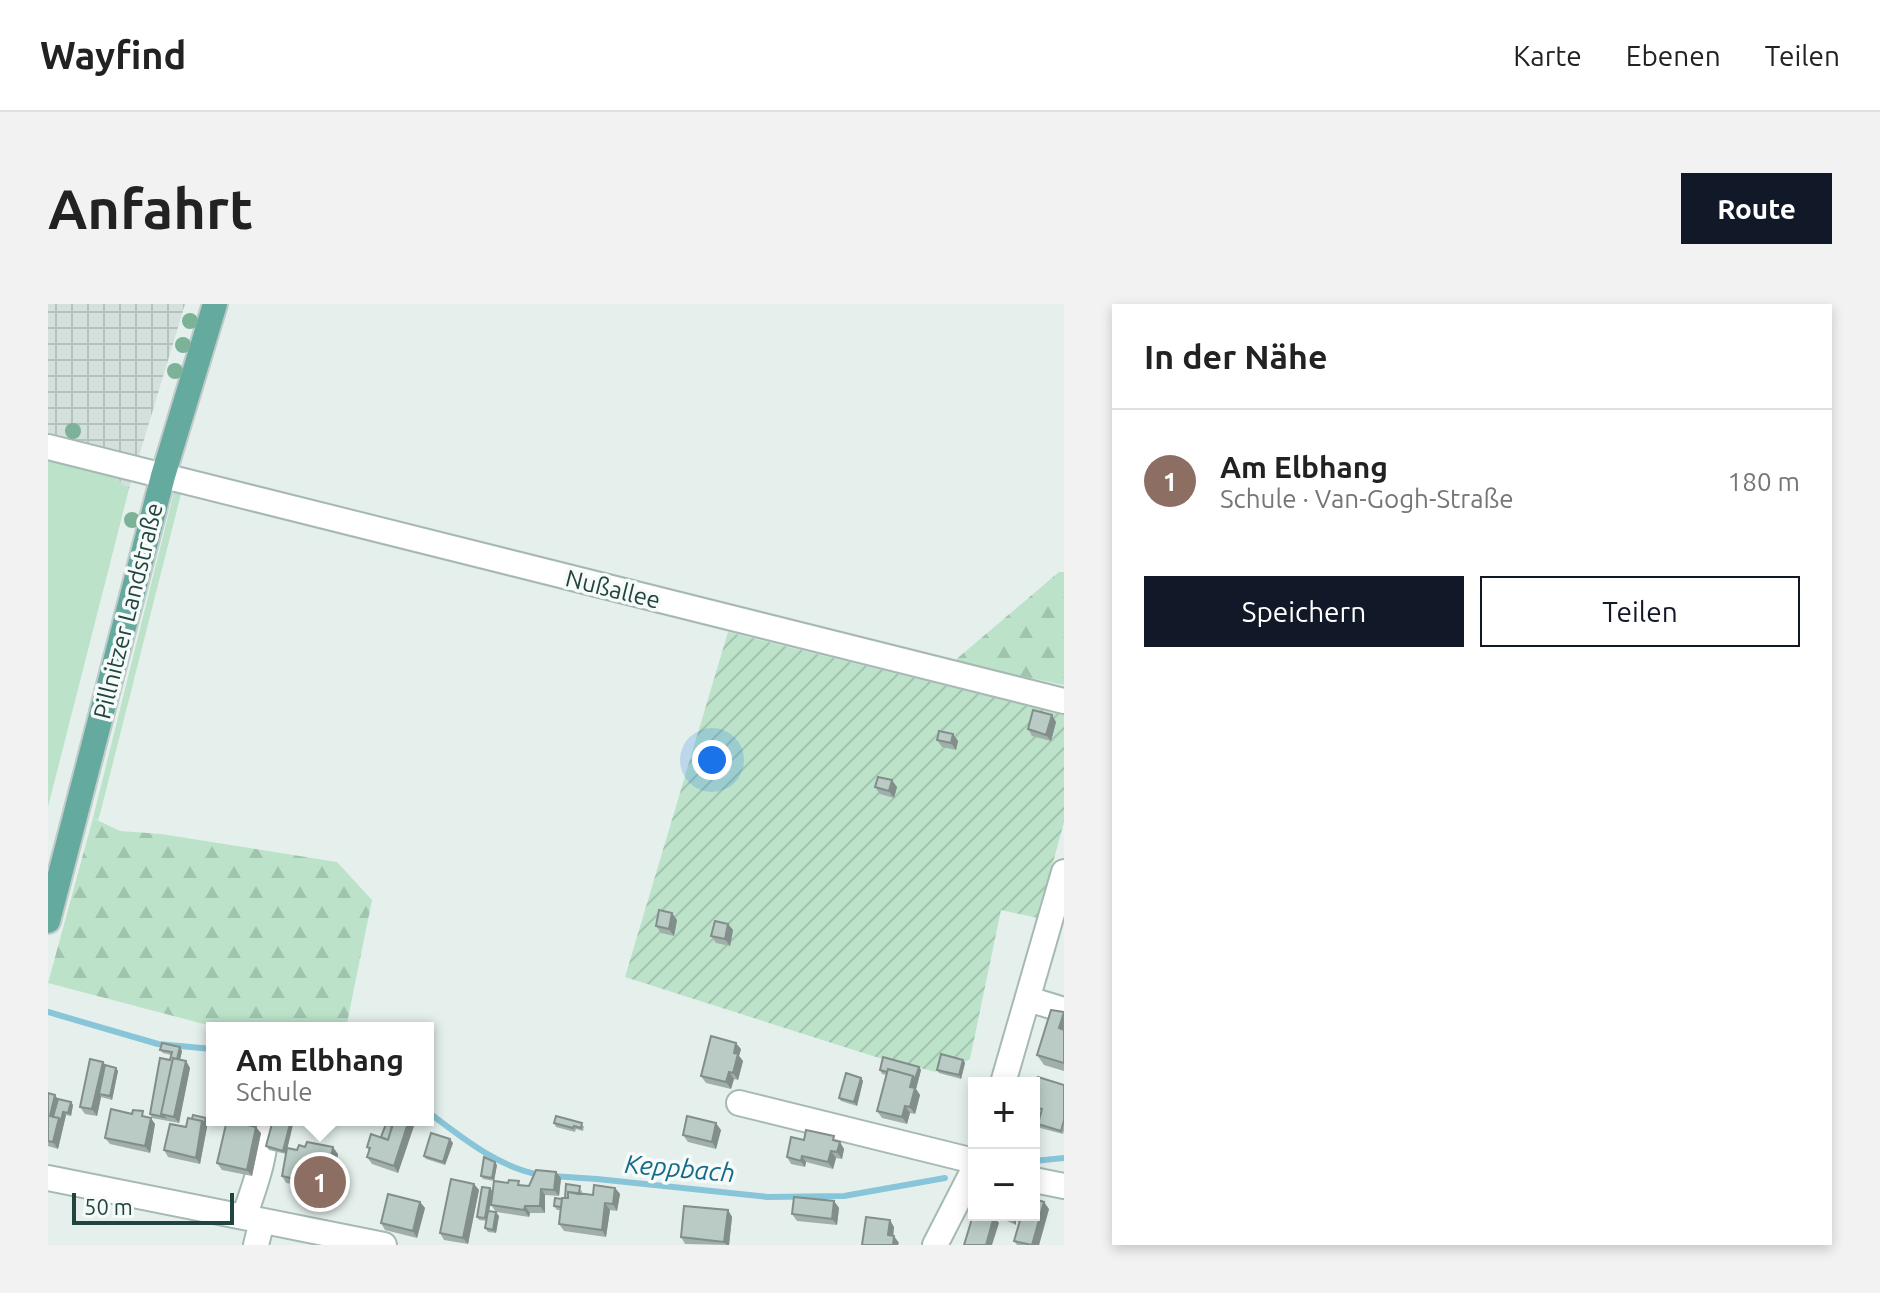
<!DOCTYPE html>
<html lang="de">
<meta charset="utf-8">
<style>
:root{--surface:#fff;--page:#f2f2f2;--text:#222;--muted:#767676;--line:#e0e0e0;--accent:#111827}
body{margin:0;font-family:Ubuntu,sans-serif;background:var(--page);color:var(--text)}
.controls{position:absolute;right:24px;bottom:24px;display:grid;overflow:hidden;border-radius:0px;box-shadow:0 4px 12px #0003}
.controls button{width:72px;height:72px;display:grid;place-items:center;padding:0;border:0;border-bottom:2px solid var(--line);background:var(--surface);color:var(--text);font:40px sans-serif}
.scale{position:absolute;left:24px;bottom:20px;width:162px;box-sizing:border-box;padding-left:8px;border:4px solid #21443e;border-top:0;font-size:22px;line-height:28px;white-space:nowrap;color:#21443e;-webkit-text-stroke:6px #f6fbf9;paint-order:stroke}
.you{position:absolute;left:664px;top:456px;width:28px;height:28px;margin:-20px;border:6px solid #fff;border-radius:50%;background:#1a73e8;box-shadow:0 0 0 12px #1a73e833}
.badge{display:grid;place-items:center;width:52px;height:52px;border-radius:50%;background:var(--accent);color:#fff;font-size:26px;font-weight:700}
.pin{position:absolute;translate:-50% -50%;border:4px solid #fff;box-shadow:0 2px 8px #0006}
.popup{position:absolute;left:158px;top:718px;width:228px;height:104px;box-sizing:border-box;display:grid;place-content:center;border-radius:0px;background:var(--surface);filter:drop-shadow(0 2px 6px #0005);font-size:26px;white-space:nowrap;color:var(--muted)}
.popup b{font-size:30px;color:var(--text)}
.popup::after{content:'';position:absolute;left:50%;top:100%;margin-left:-16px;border:16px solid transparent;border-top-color:var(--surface)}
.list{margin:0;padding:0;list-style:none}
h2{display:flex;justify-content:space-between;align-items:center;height:104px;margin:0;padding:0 32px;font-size:34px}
h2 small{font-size:26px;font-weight:400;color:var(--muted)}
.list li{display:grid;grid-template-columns:52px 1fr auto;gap:24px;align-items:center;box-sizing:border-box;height:144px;padding:0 32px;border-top:2px solid var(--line)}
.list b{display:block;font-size:30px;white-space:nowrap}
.list p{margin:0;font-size:26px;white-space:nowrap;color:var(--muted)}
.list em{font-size:26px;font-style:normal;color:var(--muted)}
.actions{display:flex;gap:16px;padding:24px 32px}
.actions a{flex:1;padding:18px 0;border:2px solid var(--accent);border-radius:0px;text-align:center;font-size:28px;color:var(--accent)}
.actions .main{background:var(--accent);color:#fff}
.map{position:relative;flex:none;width:1016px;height:941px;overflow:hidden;border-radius:0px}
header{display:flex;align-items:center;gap:48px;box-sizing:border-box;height:112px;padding:0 40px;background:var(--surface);border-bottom:2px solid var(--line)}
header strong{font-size:38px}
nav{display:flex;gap:44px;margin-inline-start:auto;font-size:28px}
.intro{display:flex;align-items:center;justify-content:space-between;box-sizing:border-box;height:192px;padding:0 48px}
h1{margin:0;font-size:56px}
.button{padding:20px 36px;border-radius:0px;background:var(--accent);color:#fff;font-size:28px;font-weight:700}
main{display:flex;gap:48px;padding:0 48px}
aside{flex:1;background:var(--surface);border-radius:0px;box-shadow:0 4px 12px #0003}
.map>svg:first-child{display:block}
.industrial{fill:url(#industrial-grid)}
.grass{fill:#bce3ca}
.forest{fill:url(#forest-firs)}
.garden{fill:url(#garden-furrows)}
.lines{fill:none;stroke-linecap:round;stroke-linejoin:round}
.stream{stroke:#88c5d9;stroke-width:6}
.minor-casing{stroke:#a6b9b4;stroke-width:28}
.major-casing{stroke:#c1cbc9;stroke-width:28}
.minor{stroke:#fff;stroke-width:24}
.major{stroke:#65aa9f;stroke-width:24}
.tree{fill:#7cb297}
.wall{fill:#a0afa9}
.shaded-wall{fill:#828e8a}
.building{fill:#bacbc5;stroke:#828e8a;stroke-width:2}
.labels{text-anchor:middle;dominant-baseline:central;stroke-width:7;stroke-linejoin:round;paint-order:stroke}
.street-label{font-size:24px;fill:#21443e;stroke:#f6fbf9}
.water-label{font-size:26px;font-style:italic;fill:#146988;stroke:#f6fbf9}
</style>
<header>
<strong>Wayfind</strong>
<nav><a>Karte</a><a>Ebenen</a><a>Teilen</a></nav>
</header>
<div class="intro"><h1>Anfahrt</h1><a class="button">Route</a></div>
<main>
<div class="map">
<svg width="1016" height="941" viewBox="0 0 1016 941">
<defs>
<pattern id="industrial-grid" width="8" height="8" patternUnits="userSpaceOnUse" patternTransform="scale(2)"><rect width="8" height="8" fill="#d3e0db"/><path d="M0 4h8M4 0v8" fill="none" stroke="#b5c1bd"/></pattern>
<pattern id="forest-firs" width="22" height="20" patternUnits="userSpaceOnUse" patternTransform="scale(2)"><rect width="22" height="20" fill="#bce3ca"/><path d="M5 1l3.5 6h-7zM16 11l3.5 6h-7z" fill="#a1c4af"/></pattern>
<pattern id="garden-furrows" width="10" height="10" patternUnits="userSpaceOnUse" patternTransform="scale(2)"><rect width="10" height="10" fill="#bce3ca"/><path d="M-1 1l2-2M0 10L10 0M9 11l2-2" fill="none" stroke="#a1c4af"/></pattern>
</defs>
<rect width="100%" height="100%" fill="#e5f0ec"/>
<!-- industrial -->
<path class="industrial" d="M0,0H137L81,185L64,171L0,151Z"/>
<!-- grass -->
<path class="grass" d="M0,151L64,171L81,185L0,503Z
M135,182L52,510L50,516L45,514L126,188Z"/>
<!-- forest -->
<path class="forest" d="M1011,268H1016V381L905,358Z
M45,514L72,527L113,530L289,558L324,596L298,724H171L0,679Z"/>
<!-- garden -->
<path class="garden" d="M680,328L1016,411V518L990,614L953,606L922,755L917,758L893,752L888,768L831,754L577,673Z"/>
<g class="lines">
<!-- stream -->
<path class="stream" d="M0,708L110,740L164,745
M380,808C413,833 451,864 493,871
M986,857L1016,854
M504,872L549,875L720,893L796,892L897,874"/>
<!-- minor casing -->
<g class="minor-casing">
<path id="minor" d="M0,143L1016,397
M980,695L1016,706
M955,779L1016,568
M691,799L926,857
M0,874L336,941
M986,876L1016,882
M196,913C205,887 222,843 216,816
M208,941L214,917
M887,941L926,865"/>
</g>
<!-- major casing -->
<g class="major-casing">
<path id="major" d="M0,617L115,172L167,0"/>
</g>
<!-- minor -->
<use href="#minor" class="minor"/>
<!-- major -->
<use href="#major" class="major"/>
</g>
<!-- trees -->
<g class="tree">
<circle cx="142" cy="17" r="8"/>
<circle cx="135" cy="41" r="8"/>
<circle cx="127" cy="67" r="8"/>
<circle cx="25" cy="127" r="8"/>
<circle cx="84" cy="216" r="8"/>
</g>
<!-- wall -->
<path class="wall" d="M1008,418L1003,437L984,432L980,425Z
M905,430L910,437L908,446L894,443L889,436Z
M827,483H849L846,494L832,490Z
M629,616L626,632L613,629L608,622Z
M680,620L685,626L682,642L668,639L663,632Z
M1016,708V767L996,761L989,751Z
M693,745L691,752L695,757L690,776L686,775L683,785L658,779L653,772Z
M112,746L134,747L132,756L138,757L142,764L131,819L104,814L102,810L123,751L115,749Z
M915,756L917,759L913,775L891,769L889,766Z
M57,761L68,764L70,767L64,796L53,793L49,812L37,810L32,803Z
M871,763L873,766L868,785L872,791L867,810L862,809L859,820L834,814L829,807L838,771L834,770L832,766Z
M813,774L815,777L809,802L793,797L791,794Z
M1016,781V827L1015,830L992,824L990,820L994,807L986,805V786Z
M0,789L10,795L23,798L25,801L23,812L18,811L10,845L0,842Z
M99,813L107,820L102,849L62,840L57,834Z
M225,816H246L238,850L221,846L218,842Z
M336,816H373V817L368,816L350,869L324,860L319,853L321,847L319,843L333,833L338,820Z
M160,818L152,860L120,853L116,846L138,823Z
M506,819L536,822L535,827L528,825L527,828L508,823Z
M673,826L668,845L640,838L635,831Z
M213,829L204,872L174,866L169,859Z
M756,836L790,837L796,845L794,855L788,854L785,865L758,858L757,863L743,860L739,853Z
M405,839L397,861L378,855L376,852Z
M257,843L290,850L283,888L269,885L267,893L250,890L245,883V880L238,879L234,872L249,846Z
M449,861L446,877L435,875L433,872Z
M508,868L513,874L511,892L497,891V909H482L481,913L448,908L443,901L460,879L481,882Z
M426,880L431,886L420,940L396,936L392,929Z
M442,884L445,888L441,907L451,912L448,929L440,928L437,924L439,917L431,916L429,913Z
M567,884L572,890L569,907L562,906L558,933L516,927L511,920L512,906H509L506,902L514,895L534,886L533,890L545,891Z
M786,897L791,904L789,921L749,917L744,910Z
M372,898L377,904L369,934L337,926L333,919Z
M1001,905L991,941H969L966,937L972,918L968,917V921L952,914L949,911H986Z
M680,906L684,913L681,941L637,940L633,933Z"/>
<!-- shaded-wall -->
<path class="shaded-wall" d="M1004,411L1008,418L1003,437L998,431Z
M905,430L910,437L908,446L903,439Z
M844,476L849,483L846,494L841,487Z
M624,609L629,616L626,632L621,625Z
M680,620L685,626L682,642L677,635Z
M1016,708V732L1011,724Z
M688,739L693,745L691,752L695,757L690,776L685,769L686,749Z
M132,743L134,747L119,811Z
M915,756L917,759L913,775L911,771Z
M138,757L142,764L131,819L126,813Z
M55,758L60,764L51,790L53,793L49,812L44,805Z
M871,763L873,766L868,785L872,791L867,810L862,803V783L865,772Z
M68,764L70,767L64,796L62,792Z
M681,768L686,775L683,785L678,778Z
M813,774L815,777L809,802L806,798Z
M7,791L12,798L8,816L2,812Z
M23,798L25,801L23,812L20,809Z
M857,802L862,809L859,820L854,813Z
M15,808L18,811L10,845L5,838L11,814Z
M103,814L107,820L102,849L97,842Z
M158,814L160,818L152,860L148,854L154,817Z
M243,816H246L238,850L235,847Z
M361,816H368L350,869L346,862Z
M668,819L673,826L668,845L664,838Z
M208,823L213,829L204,872L199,866Z
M402,835L405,839L397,861L395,858Z
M792,838L796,845L794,855L789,848Z
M285,843L290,850L283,888L278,881Z
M783,847L788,854L785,865L780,858Z
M754,852L758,858L757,863L753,857Z
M447,858L449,861L446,877L444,874Z
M508,868L513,874L511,892L506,886Z
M264,878L269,885L267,893L262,887Z
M426,880L431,886L420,940L415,934Z
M442,884L445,888L439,917L437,914Z
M567,884L572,890L569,907L565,900Z
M493,885L497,891V909L492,902Z
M786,897L791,904L789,921L784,915Z
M372,898L377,904L369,934L365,927Z
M996,898L1001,905L991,941H984Z
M557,899L562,906L558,933L554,926Z
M477,902L482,909L481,913L476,906Z
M680,906L684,913L681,941H679L676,938Z
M448,908L451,912L448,929L445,926Z
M964,911L968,917V921L963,914Z
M946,912L951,919L944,941H938Z
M842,916L846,923L845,938L840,931Z
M846,932L851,939L850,941H845Z"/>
<!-- building -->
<path class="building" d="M985,406L1004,411L998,431L980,425Z
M891,427L905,430L903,439L889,436Z
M830,473L844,476L841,487L827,483Z
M611,606L624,609L621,625L608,622Z
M667,617L680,620L677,635L663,632Z
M1003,706L1016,708L1011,724L1016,726V759L989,751Z
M663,732L688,739L686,749L690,750L685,769L681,768L678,778L653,772Z
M114,739L132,743L129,755L125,754L113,810L116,813L102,810L112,754L122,756L124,748L112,746Z
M893,750L915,756L911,771L889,766Z
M835,753L871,763L867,775L865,772L840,765L839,768L832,766Z
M125,754L138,757L126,813L113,810Z
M42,755L55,758L44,805L32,803Z
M57,761L68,764L62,792L51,790Z
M840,765L865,772L862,783L867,784L862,803L857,802L854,813L829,807Z
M798,769L813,774L806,798L791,794Z
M990,773L1016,781V816L1013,827L990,820L994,805L986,802V786Z
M0,789L7,791L2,812L11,814L5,838L0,837Z
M10,795L23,798L20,809L15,808L13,818L11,814L5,813Z
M63,805L84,810L85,806L95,807L94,812L103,814L97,842L57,834Z
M145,811L158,814L156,820L154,817L144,815Z
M508,812L534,819L533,824L526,822L525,824L506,819Z
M639,812L668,819L664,838L635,831Z
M140,814L154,817L148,854L116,846L122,820L138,823Z
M179,816L208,823L199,866L169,859Z
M225,816H243L235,847L218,842Z
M336,816H361L346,862L319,853L322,844L319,843L323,830L340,836L345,820Z
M338,820L344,822L340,836L333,833Z
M758,826L786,832L785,836L792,838L789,848L783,847L780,858L754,852L753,857L739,853L743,833L756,836Z
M383,829L402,835L395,858L376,852Z
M259,838L285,843L278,881L264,878L262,887L245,883L247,875L234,872L239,844L249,846L251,841L257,843Z
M436,853L447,858L444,874L433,872Z
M488,866L508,868L506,886L493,885L492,902H477L476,906L443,901L446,877L460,879L461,876L471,877L470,881L481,882Z
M403,875L426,880L415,934L392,929Z
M518,880L532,882L531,890L520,888V894H517Z
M546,881L567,884L565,900L557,899L554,926L511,920L514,894H520V888L545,891Z
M434,883L442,884L437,914L429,913Z
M340,890L372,898L365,927L333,919Z
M746,893L786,897L784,915L744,910Z
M507,894L514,895L513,903L506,902Z
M986,895L996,898L984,941L966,937L973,913L966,911H986Z
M636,902L680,906L676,938L633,933Z
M440,907L448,908L445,926L437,924Z
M926,908V911L946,912L938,941H916Z
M818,913L842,916L840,931L846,932L845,941H814Z"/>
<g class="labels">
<!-- street labels -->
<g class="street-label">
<text transform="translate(565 285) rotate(14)">Nußallee</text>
<text transform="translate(80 307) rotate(-76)">Pillnitzer Landstraße</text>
</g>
<!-- water labels -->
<g class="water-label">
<text transform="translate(632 864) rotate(5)">Keppbach</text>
</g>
</g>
</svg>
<div class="controls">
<button>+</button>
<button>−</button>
</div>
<div class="scale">50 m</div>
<div class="you"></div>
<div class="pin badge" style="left:272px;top:878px;background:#8d6e63">1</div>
<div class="popup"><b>Am Elbhang</b>Schule</div>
</div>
<aside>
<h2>In der Nähe<small></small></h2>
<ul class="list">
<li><span class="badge" style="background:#8d6e63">1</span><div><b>Am Elbhang</b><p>Schule · Van-Gogh-Straße</p></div><em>180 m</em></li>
</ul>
<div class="actions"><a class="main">Speichern</a><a>Teilen</a></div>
</aside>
</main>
